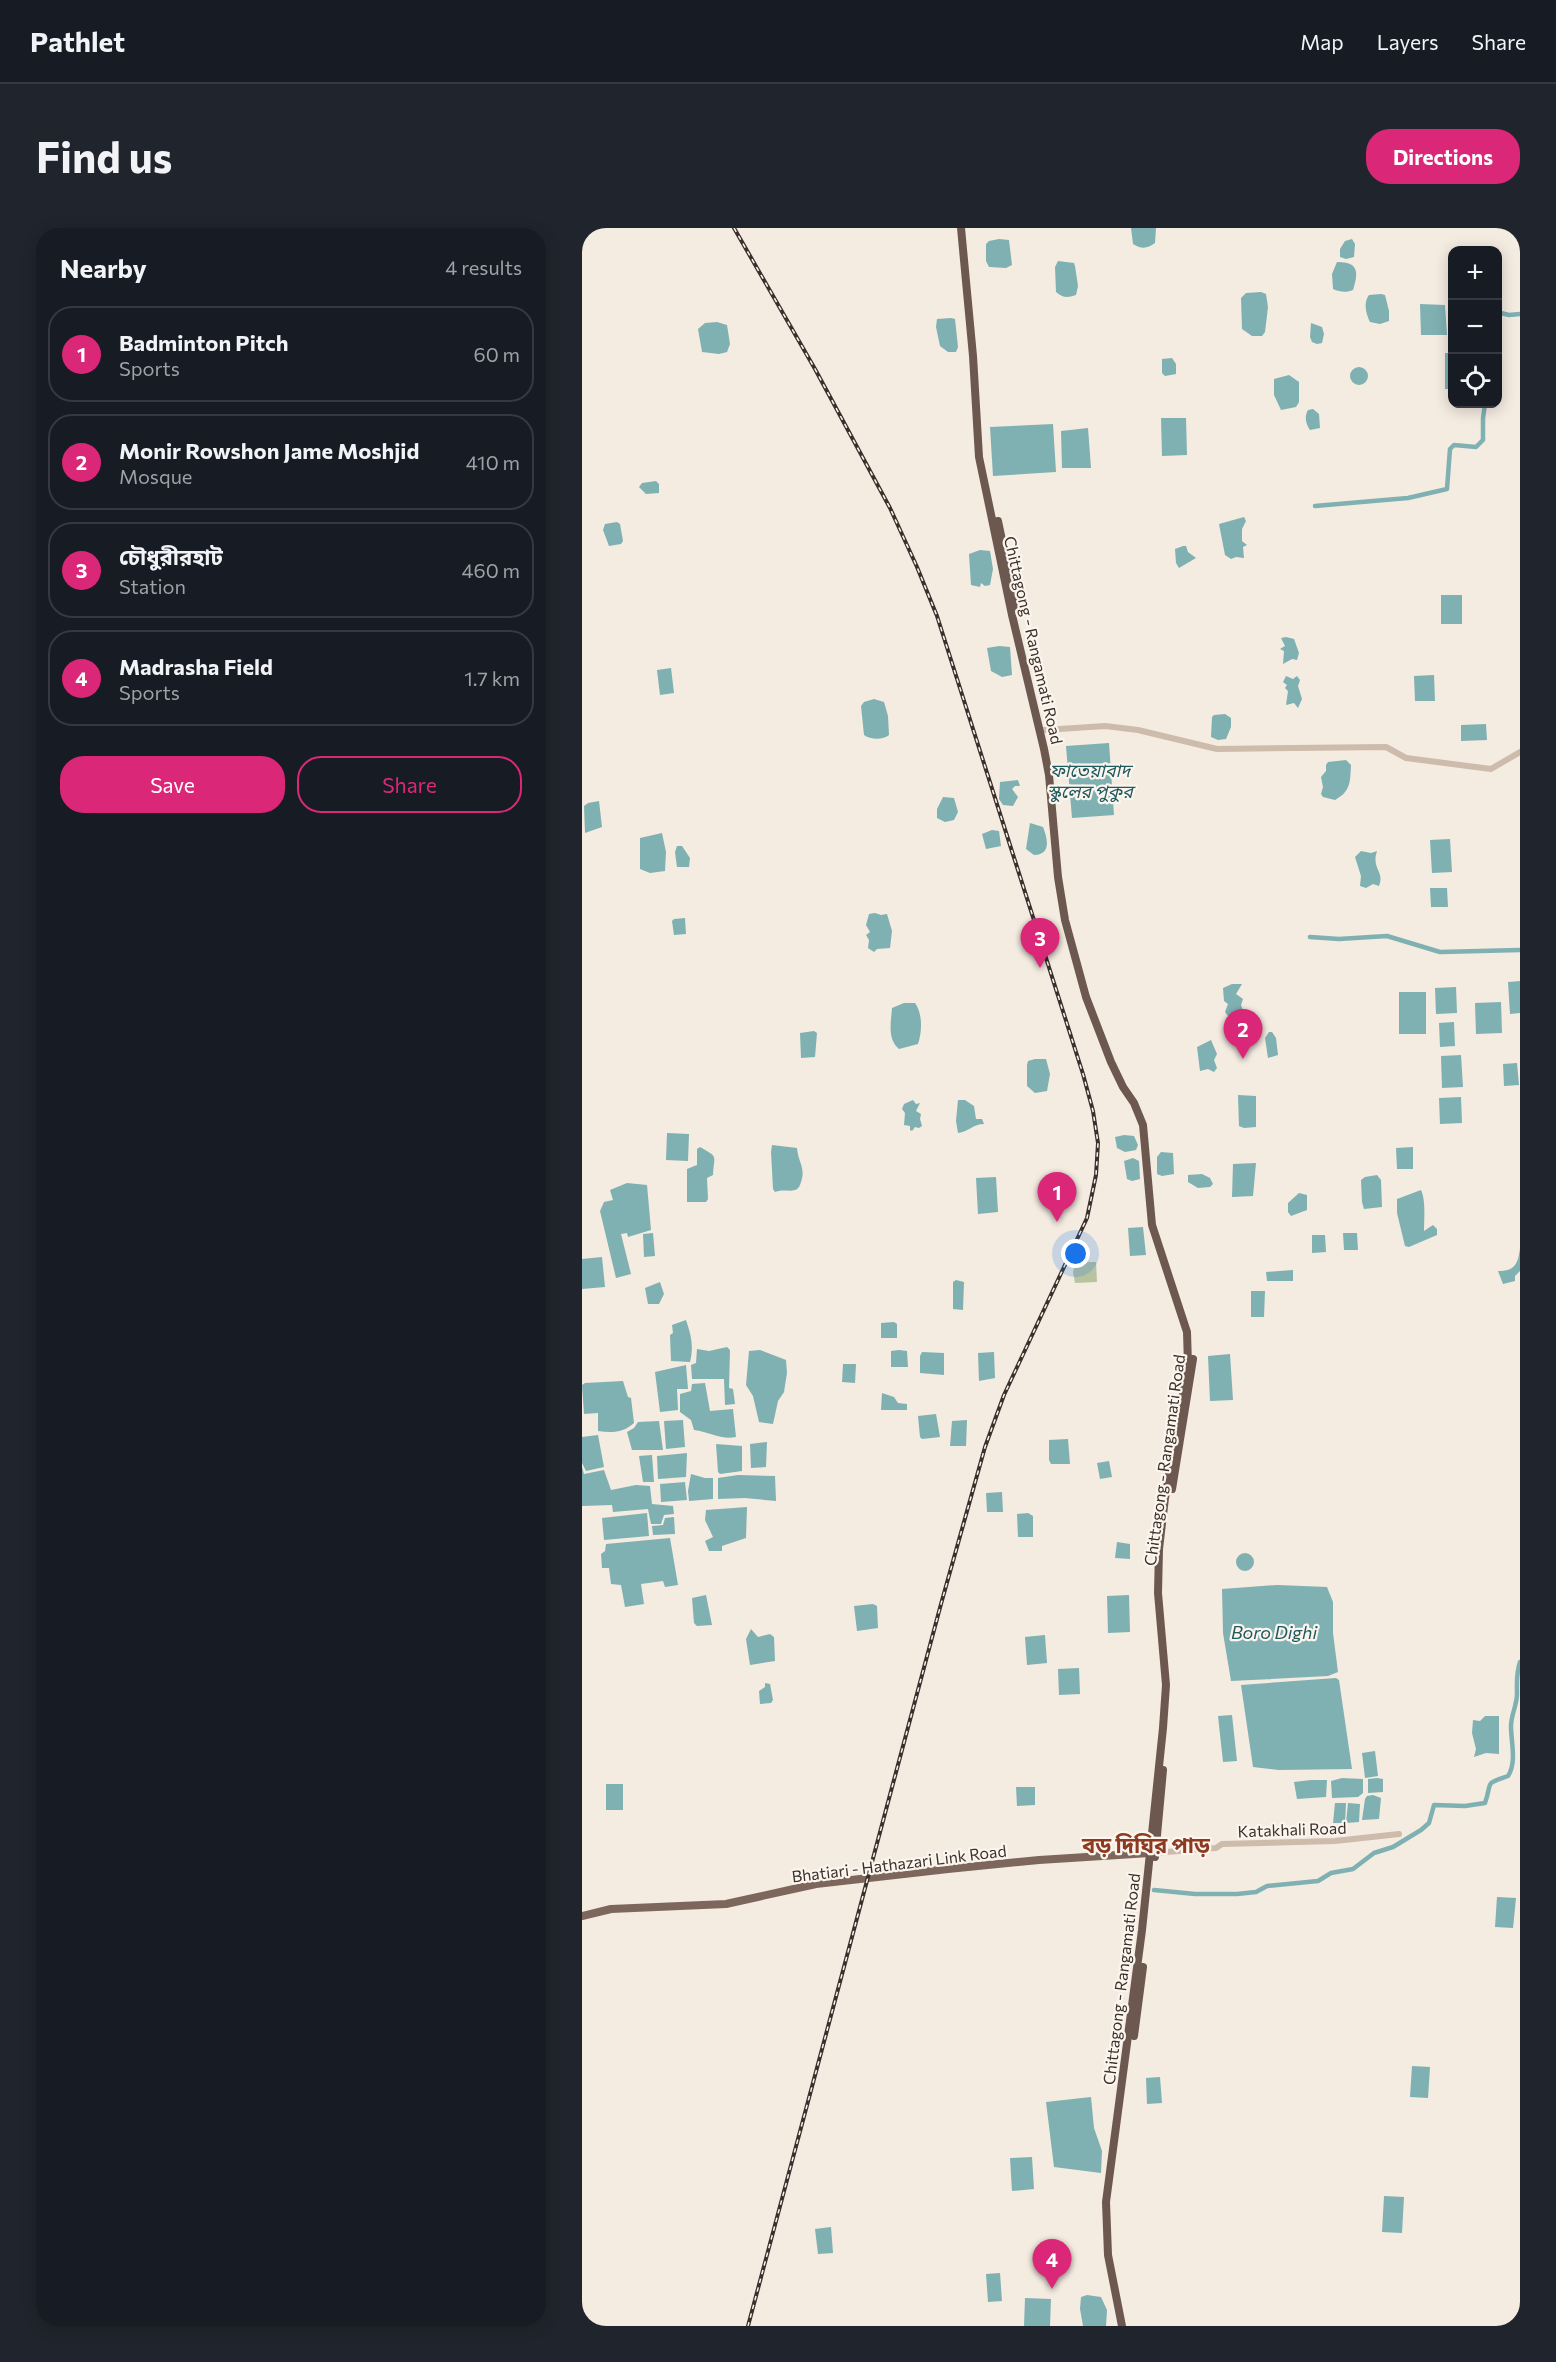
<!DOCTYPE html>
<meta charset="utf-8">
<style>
:root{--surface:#171b24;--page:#20242c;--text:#f1f3f6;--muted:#9ea1a6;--line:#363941;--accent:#db2777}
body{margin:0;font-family:Commissioner,"Noto Sans Bengali",sans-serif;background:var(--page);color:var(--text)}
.controls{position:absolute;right:18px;top:18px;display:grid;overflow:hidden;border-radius:12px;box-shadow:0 3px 15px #0003}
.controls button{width:54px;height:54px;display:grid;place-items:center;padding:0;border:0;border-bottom:2px solid var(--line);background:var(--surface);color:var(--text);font:30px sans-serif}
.you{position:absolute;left:494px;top:1026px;width:21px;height:21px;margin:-15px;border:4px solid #fff;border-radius:50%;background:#1a73e8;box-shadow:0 0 0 9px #1a73e833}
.badge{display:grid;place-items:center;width:39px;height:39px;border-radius:50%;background:var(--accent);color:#fff;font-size:20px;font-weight:700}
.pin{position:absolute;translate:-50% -50px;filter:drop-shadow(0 2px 3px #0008)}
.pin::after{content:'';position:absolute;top:32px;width:21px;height:18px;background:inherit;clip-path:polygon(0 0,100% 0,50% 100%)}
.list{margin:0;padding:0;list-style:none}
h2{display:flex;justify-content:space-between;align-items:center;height:78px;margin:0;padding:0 24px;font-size:26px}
h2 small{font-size:20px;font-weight:400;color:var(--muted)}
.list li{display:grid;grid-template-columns:39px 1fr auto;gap:18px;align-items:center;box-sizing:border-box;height:96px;margin:0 12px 12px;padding:0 12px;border:2px solid var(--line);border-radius:24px}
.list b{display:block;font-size:22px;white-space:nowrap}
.list p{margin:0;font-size:20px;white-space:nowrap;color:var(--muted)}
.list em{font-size:20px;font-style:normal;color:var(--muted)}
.actions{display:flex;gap:12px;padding:18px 24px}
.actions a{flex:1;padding:14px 0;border:2px solid var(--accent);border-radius:24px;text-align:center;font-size:21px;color:var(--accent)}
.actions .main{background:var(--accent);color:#fff}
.icon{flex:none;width:33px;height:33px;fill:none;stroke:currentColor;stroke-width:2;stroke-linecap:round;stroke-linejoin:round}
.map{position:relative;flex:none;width:938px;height:2098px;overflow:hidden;border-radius:24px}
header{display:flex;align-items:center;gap:36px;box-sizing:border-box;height:84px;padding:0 30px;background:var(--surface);border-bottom:2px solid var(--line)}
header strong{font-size:28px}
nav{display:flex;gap:33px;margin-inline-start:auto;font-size:21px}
.intro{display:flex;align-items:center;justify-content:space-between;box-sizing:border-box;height:144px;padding:0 36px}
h1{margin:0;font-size:42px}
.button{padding:15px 27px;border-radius:24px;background:var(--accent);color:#fff;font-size:21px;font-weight:700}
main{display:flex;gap:36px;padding:0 36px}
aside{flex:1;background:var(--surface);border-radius:24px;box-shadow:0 3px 15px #0003}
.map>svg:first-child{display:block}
.green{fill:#b8c4a0}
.water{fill:#7fb0b2}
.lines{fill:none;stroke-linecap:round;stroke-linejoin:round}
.canal{stroke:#7fb0b2;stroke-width:4.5}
.tertiary{stroke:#cdbbac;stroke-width:6}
.primary{stroke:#7d675c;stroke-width:8}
.trunk{stroke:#6c584f;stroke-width:8}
.rail-casing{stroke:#3b302b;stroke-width:4}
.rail{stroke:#fbf5ee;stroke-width:1.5;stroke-dasharray:4.5;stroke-linecap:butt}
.labels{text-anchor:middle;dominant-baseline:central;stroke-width:4.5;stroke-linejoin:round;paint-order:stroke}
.street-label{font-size:16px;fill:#3b302b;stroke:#fbf5ee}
.water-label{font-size:18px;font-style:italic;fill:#1f5a5e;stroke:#fbf5ee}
.district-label{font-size:22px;font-weight:bold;fill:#8c3b22;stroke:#fbf5ee}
</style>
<header>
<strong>Pathlet</strong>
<nav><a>Map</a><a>Layers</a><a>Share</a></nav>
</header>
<div class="intro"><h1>Find us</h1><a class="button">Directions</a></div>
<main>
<aside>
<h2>Nearby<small>4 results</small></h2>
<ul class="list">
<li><span class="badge">1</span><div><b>Badminton Pitch</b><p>Sports</p></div><em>60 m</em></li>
<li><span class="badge">2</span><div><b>Monir Rowshon Jame Moshjid</b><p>Mosque</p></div><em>410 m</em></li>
<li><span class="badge">3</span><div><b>চৌধুরীরহাট</b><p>Station</p></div><em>460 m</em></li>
<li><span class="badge">4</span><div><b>Madrasha Field</b><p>Sports</p></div><em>1.7 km</em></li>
</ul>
<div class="actions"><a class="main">Save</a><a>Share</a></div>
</aside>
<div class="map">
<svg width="938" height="2098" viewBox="0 0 938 2098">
<rect width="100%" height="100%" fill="#f4ebe1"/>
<!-- green -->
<path class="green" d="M495,1029H503L504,1034H514L515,1054L493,1055L491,1044Z"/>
<!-- water -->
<path class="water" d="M549,0H574L573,15C565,21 559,21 551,16Z
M417,11L427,12L430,37L424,40L407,39L404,33V16L407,13Z
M770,11L773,16L772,29L764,31L758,29V21L763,13Z
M476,33L492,35L493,38L496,58L494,67C485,70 481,70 474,64L473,39Z
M755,34C776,34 777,43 771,62C764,65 758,64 751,61L750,46Z
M679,64L684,66L686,79L683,104L680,108H670L660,101L659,70L664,65Z
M799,66L803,67L807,83V93L798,96L788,94C784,86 781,75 787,67Z
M838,76L863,77L865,107H839Z
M369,90L373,91L376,119L374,124H366L358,118L354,99L355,91Z
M123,95L135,94L145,97L148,116L145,124L137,126L120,124L116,101Z
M729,95L740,99L742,106L740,115L735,116L730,114L728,109Z
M863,125H870V161H863Z
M590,130L594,136V146L583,148L580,145V131Z
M768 148a9 9 0 1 1 18 0a9 9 0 1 1-18 0Z
M707,147L717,154V174L714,179L699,182L692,167V151Z
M731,181L737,186L738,200L728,202C724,196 722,189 726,182Z
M579,190H604L605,227L580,228Z
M471,196L474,244L411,248L408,199Z
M506,200L509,240H480L479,203Z
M74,253L77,256V265L64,266L57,259L60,255Z
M662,289L664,293L660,301V313L665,317L661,319L662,330L654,329L649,331L643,327L637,296Z
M35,294L38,296L41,313L39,316L27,318L21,302L23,296Z
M601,318H604L606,324L614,330L597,340L594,335L593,321Z
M398,322L408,323L411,341L408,357L403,358L399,355L398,359L389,357L387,326Z
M859,367H880V396H859Z
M704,409L712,411L717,425L715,432L710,431L701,436L702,423L698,421L703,418L699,410Z
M417,418L428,419L430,447L420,449L409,443L405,420Z
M89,440L92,465L78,467L75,442Z
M852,447L853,473H833L832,448Z
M704,448L711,451L715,448L718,452L716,458L720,471L716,480L712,475L704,477L706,463L703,460L705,457L701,454Z
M292,471L302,474L306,488L307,507C301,512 289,512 282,507L279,478L282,474Z
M643,486L649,490V499L644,511L636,512L629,509L630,489L632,487Z
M904,496L905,512L879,513V497Z
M527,515L532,587L490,590L484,518Z
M764,532L769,537C768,554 769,563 753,572L741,569L739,566L741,559L739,549L744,543V537L746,534Z
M436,552L438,558H433L430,561L436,569L431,578L421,577L417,571L418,554Z
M361,569L372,570L376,584L372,592L363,594L355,590V581Z
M17,573L20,599L3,605L2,578L6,575Z
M448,595L461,599C466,612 469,626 452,627L444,621Z
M410,602L417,603L419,618L404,621L400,606Z
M80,605L84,624L83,643L68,645L58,641V610Z
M868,611L870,644L850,645L848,612Z
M95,618H100L108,630L107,639H95L93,624Z
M779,623L789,625L795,623C789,641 803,643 797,658L791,656L784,660L778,658L779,648L773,629Z
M848,660H865L866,679H849Z
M293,685L299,687L305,686L310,703L308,720L295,721L292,724L286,720L287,712L284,707L288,704L284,697L287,686Z
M103,690L104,706L92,707L90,693L92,691Z
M938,753V785L928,786L926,754Z
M650,756H660L654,766L661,771L659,777L661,782L646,788L643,784L646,776L642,773L641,760Z
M874,759L875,785L854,786L853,760Z
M817,764H844V806H817Z
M919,774L920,805L894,806L893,775Z
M322,775H333C341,786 340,804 336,816L317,821C305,811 309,794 310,780Z
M872,794L873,818L858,819L857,795Z
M232,803L235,805L233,829L219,830L218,805Z
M687,804H690L694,810L696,827L686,830L683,810Z
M629,812L635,826L632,832L635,840L632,844L626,841L618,843L615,819Z
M879,827L881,859L860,860L859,828Z
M453,831H464L468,846L465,863L453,865L445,858V837L446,833Z
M935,835L937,857L922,858L921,836Z
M656,867L674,868V899L662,900L657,898Z
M879,869L880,895L858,896L857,870Z
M331,872L334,876L338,875L334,883L339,886L338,891L340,898L337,900L333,899L330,903L328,902V898L322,897L323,885L320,881L322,876Z
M376,872H383L392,878L394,891H400L402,896C391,896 386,904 376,905L374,893Z
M85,905L107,906L106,933L84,932Z
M542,907L552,908L556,917L554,922L543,924L535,920L533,909Z
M190,917L215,920C216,934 224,940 219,954C218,957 217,961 213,962C207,964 202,961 193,964L191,961L189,924Z
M118,919C137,930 132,926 131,947L125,950L126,971L124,974H105V941L115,937V921Z
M831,919V941H815L814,920Z
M579,924L591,925L592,946L580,948L575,946V929Z
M551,930L557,933L558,951L550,953L545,951L542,933Z
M674,935L671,968L650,969L651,936Z
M483,946L486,970L472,972L468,948Z
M620,946L628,950L631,956L628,959L616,960L606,954V947Z
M795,947L799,952L800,979L782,981L780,974L779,952L783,949Z
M414,949L416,984L396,986L394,950Z
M45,955L65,957L69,1002L46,1009L45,1005L39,1006L49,1046L34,1050L18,983L22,974L31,972L28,962Z
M839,962C844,973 842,990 842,1003L851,997L855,1001V1007L827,1019L823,1018L815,985V971Z
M717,965L725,967V982L709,988L706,984V975Z
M561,999L564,1027L548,1028L546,1000Z
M71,1005L73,1028L62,1029L61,1006Z
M761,1005H775L776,1022H762Z
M730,1007H743L744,1024L730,1025Z
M938,1020V1043L933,1048V1053L921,1056L916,1043C933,1043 936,1036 938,1020Z
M20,1029L23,1059L0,1061V1031Z
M711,1042V1053H685L684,1044Z
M374,1052L382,1054L381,1082L371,1081V1054Z
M78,1054L82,1066L77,1076H66L63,1060Z
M669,1063H683L682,1089H669Z
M104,1092C109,1107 112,1118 108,1134L89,1133L88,1107L91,1105L90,1097Z
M312,1094L315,1096V1110H299V1095Z
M145,1119L148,1122L147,1160L151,1161L153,1176L143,1177L142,1151H110L109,1137L114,1135L115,1121L127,1123Z
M178,1122L204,1132L205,1145L202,1164L196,1173L191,1196L177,1194L171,1168L164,1157L167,1123Z
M317,1122L325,1123L326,1139H309V1123Z
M340,1124L362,1125V1147L338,1145V1128Z
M412,1124L413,1150L397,1153L396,1125Z
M648,1126L651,1172L628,1173L626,1128Z
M261,1136H274L273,1155L260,1154Z
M104,1137L106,1161H95L96,1182L78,1184L73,1144Z
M41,1153L46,1169L49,1170L52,1195C41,1205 30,1205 16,1203V1185L2,1186L0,1157L3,1155Z
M123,1155L128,1183L151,1181L154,1209C139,1212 128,1204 112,1202L109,1192L98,1184V1166L109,1163L110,1156Z
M300,1165L312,1169L316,1175L325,1176V1182H299Z
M354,1186L358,1209L340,1211L338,1209L336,1188Z
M101,1192L103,1219L84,1221L82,1193Z
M385,1192L384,1218H368L370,1193Z
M77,1193L81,1222H50L45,1204L52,1200L56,1194Z
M16,1207L22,1239L4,1243L0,1235V1209Z
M486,1211L488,1236H469L467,1232V1212Z
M185,1214L184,1239L169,1240L168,1216Z
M134,1216L160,1218V1243L138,1246L136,1244Z
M105,1225L104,1249L76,1251L75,1228Z
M70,1227L72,1254H61L57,1228Z
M527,1233L530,1249L518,1251L515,1235Z
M0,1239L2,1246L22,1242L29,1262L54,1257L68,1258L70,1276L91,1278L92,1286L82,1287L79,1296H69L66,1281L31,1284L30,1277L0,1278Z
M109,1246L123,1250H131V1271L107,1273L106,1263Z
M156,1247L193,1248L194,1273L163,1270L136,1271V1250Z
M103,1254L105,1272L79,1274L78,1256Z
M420,1264L421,1284H405L404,1265Z
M165,1279L164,1310L140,1318V1323H127L123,1313L131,1309L123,1292L124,1282Z
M65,1285L67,1308L22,1312L20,1290Z
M446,1285L451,1288V1309H436L435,1286Z
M92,1289L93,1306L71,1307L70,1298L81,1297L83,1290Z
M88,1310L96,1357L83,1359L81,1353L59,1356L62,1376L43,1379L39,1357L29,1356L27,1340H20L19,1326L23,1323L24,1316Z
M535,1314L548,1316V1331L533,1330Z
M654 1334a9 9 0 1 1 18 0a9 9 0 1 1-18 0Z
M695,1357L745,1359L751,1374V1405L756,1444L746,1448L649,1453L641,1405L640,1361Z
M124,1367L130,1397L115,1398L112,1395L110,1370Z
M547,1367L548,1404L526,1405L525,1368Z
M291,1376L295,1378L296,1400L275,1403L272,1378Z
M169,1401L176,1409L188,1406L192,1409L193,1433L168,1437L164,1411Z
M463,1407L465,1435L445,1437L443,1409Z
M497,1440L498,1466L477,1467L476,1441Z
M754,1450L757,1452L770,1541L697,1542L671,1539L659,1457Z
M183,1455L188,1456L191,1472L189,1475L178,1476L177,1463L183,1459Z
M650,1487L655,1533L641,1534L636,1488Z
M903,1488H917V1526L904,1525L892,1529L894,1521L890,1505L891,1492L898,1493Z
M793,1523L796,1548L783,1550L780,1525Z
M760,1550L781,1551V1565L776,1569L750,1570L749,1553Z
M795,1550L801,1551V1564L786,1565V1551Z
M729,1552H745L744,1569L715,1571L712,1554Z
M24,1556H41V1582H24Z
M434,1559H453V1577L435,1578Z
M791,1567L799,1570L797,1591L780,1592L783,1571L785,1568Z
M753,1575H764L763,1595H751Z
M766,1575L778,1576L777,1594L764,1595Z
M915,1669L934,1670L931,1700L913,1699Z
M830,1838L848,1839L846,1870L828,1869Z
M578,1849L580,1875L565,1876L564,1850Z
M509,1869L512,1900L520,1923L519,1945L472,1939L464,1874Z
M450,1929L452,1961L430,1963L428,1930Z
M802,1968L822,1969L820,2005L800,2004Z
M249,1999L251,2025L236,2026L233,2001Z
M418,2045L420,2073L406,2074L404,2046Z
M505,2067L519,2069L525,2082L524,2098H501L498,2081L499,2069Z
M443,2070L469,2071L468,2098H442Z"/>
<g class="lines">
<!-- canal -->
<path class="canal" d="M915,84L927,87L938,86
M733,278L826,270L865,261L868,221L872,217L894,219L901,212V190L903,176
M728,709L757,711L805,708L858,724L938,722
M572,1662L613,1666H655L674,1664L685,1658L736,1653L749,1645L771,1641L792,1625L811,1619L839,1602L847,1595L852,1577L883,1578L903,1575C911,1552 901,1557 926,1548C935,1534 929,1514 929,1498C929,1487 935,1477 935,1466C935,1454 934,1446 938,1434"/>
<!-- tertiary -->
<path class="tertiary" d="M462,502L523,498L556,502L635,521L804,519L824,530L909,541L938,524
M572,1625L634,1620L640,1616L753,1613L817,1606"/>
<!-- primary -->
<path class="primary" d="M0,1688L29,1681L144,1676L234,1656L366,1641L457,1632L568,1625"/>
<!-- trunk -->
<path class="trunk" d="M379,0L391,128L397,229L430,387L462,521L467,547L476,649L483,692L504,769L529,834L541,859L552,875L561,897L570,997L605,1104L606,1137L583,1270L577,1321L576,1365L584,1457L581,1500L560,1702L524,1974L526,2027L540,2098
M416,293L434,378
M590,1261L611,1131
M573,1629L581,1542
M552,1808L561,1739"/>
<!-- rail casing -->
<g class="rail-casing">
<path id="rail" d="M152,0L233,141L308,280L335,339L355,388L501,846L511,883L516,915L514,947L505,990L422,1167L403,1219L359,1376L166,2098"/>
</g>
<!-- rail -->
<use href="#rail" class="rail"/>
</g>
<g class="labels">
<!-- street labels -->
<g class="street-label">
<text transform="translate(452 412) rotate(77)">Chittagong - Rangamati Road</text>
<text transform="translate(582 1232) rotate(-82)">Chittagong - Rangamati Road</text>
<text transform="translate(710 1601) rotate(-2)">Katakhali Road</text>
<text transform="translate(317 1635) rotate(-7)">Bhatiari - Hathazari Link Road</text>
<text transform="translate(539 1751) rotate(-83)">Chittagong - Rangamati Road</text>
</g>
<!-- water labels -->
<g class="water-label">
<text x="508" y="542">ফাতেয়াবাদ<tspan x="508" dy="21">স্কুলের পুকুর</tspan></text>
<text x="692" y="1404">Boro Dighi</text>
</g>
<!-- district labels -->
<g class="district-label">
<text x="564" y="1616">বড় দিঘির পাড়</text>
</g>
</g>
</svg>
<div class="controls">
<button>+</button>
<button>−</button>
<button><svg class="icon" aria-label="locate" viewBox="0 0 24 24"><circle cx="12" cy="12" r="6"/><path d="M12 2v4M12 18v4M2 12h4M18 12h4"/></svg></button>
</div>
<div class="you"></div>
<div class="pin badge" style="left:475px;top:994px">1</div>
<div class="pin badge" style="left:661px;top:831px">2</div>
<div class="pin badge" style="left:458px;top:740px">3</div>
<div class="pin badge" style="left:470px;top:2061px">4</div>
</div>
</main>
